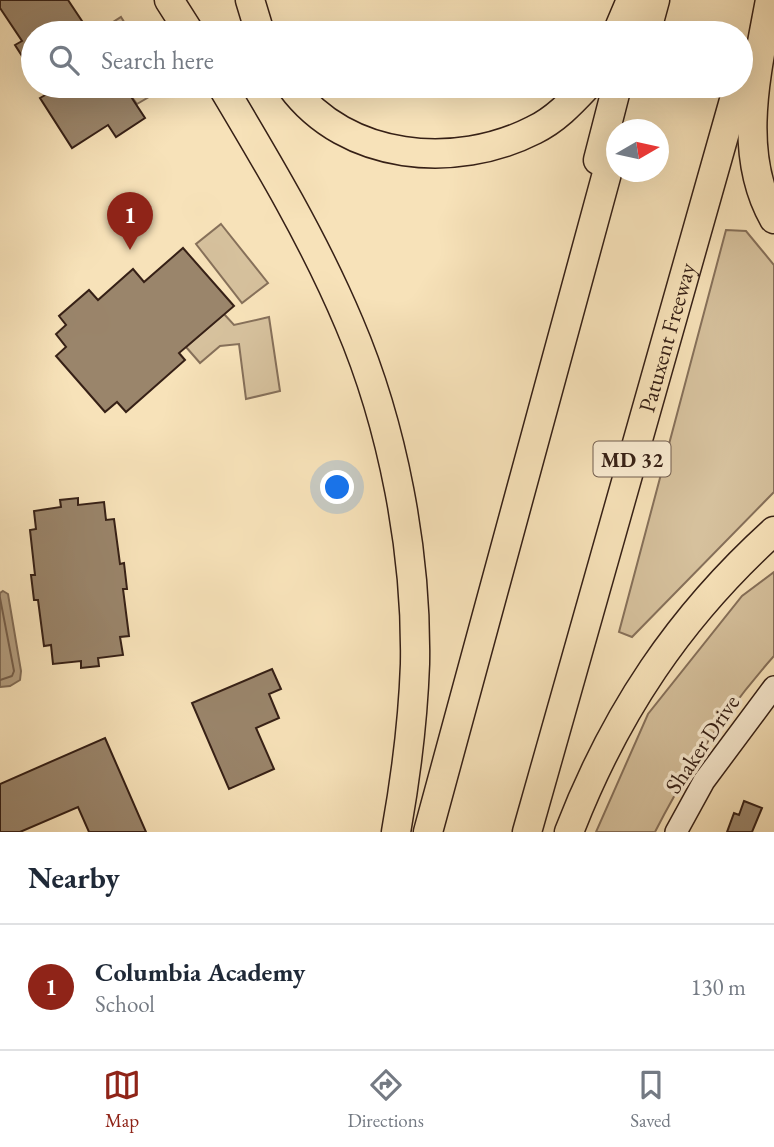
<!DOCTYPE html>
<style>
:root{--surface:#fff;--page:#f2f2f3;--text:#1f2937;--muted:#747a83;--line:#e0e1e3;--accent:#8f2418}
body{margin:0;font-family:"EB Garamond",serif;background:var(--page);color:var(--text)}
.compass{position:absolute;left:606px;top:119px;width:63px;height:63px;border-radius:50%;background:var(--surface);box-shadow:0 7px 28px #0002;rotate:81deg}
.you{position:absolute;left:338px;top:488px;width:24px;height:24px;margin:-18px;border:5px solid #fff;border-radius:50%;background:#1a73e8;box-shadow:0 0 0 10px #1a73e833}
.badge{display:grid;place-items:center;width:46px;height:46px;border-radius:50%;background:var(--accent);color:#fff;font-size:23px;font-weight:700}
.pin{position:absolute;translate:-50% -58px;filter:drop-shadow(0 2px 4px #0008)}
.pin::after{content:'';position:absolute;top:37px;width:24px;height:21px;background:inherit;clip-path:polygon(0 0,100% 0,50% 100%)}
.list{margin:0;padding:0;list-style:none}
h2{display:flex;justify-content:space-between;align-items:center;height:91px;margin:0;padding:0 28px;font-size:30px}
h2 small{font-size:23px;font-weight:400;color:var(--muted)}
.list li{display:grid;grid-template-columns:46px 1fr auto;gap:21px;align-items:center;box-sizing:border-box;height:126px;padding:0 28px;border-top:2px solid var(--line)}
.list b{display:block;font-size:26px;white-space:nowrap}
.list p{margin:0;font-size:23px;white-space:nowrap;color:var(--muted)}
.list em{font-size:23px;font-style:normal;color:var(--muted)}
.icon{flex:none;width:38px;height:38px;fill:none;stroke:currentColor;stroke-width:2;stroke-linecap:round;stroke-linejoin:round}
.map{position:relative;flex:none;width:774px;height:832px;overflow:hidden}
.search{position:absolute;background:var(--surface);box-shadow:0 7px 28px #0002;left:21px;right:21px;top:21px;height:77px;display:flex;align-items:center;gap:18px;box-sizing:border-box;padding:0 24px;border-radius:38px;color:var(--muted);font-size:26px}
.sheet{height:217px;background:var(--surface)}
nav{display:flex;justify-content:space-around;align-items:center;box-sizing:border-box;height:98px;border-top:2px solid var(--line);background:var(--surface);font-size:19px;color:var(--muted)}
nav a{display:grid;justify-items:center;gap:4px}
nav .on{color:var(--accent)}
.map>svg:first-child{display:block}
.green{fill:#d6c19d;stroke:#86705a;stroke-width:2}
.water{fill:#b5a082;stroke:#826d57;stroke-width:2}
.lines{fill:none;stroke-linecap:round;stroke-linejoin:round}
.shore{stroke:#76604c;stroke-width:2}
.building{fill:#9a856b;stroke:#362016;stroke-width:2}
.secondary-casing{stroke:#362016;stroke-width:24}
.highway-casing{stroke:#362016;stroke-width:31}
.secondary{stroke:#faecd2;stroke-width:21}
.highway{stroke:#f7e2b9;stroke-width:28}
.labels{text-anchor:middle;dominant-baseline:central;stroke-width:7;stroke-linejoin:round;paint-order:stroke}
.shield{fill:#faecd2;stroke:#715d4e;stroke-width:2}
.shield-label{font-size:21px;font-weight:bold;fill:#362016}
.street-label{font-size:23px;fill:#362016;stroke:#faecd2}
</style>
<div class="map">
<svg width="774" height="832" viewBox="0 0 774 832">
<rect width="100%" height="100%" fill="#f7e2b9"/>
<filter id="stains"><feTurbulence type="fractalNoise" baseFrequency=".00286" numOctaves="4"/><feColorMatrix values="0 0 0 0 .2 0 0 0 0 .09 0 0 0 0 .02 0 0 0 .5 -.17"/></filter>
<radialGradient id="worn" r=".72"><stop offset=".6" stop-color="#630" stop-opacity="0"/><stop offset="1" stop-color="#630" stop-opacity=".3"/></radialGradient>
<!-- green -->
<path class="green" d="M121,17L131,33H96Z
M124,86H162L164,88L137,104Z
M221,224L268,283L242,303L196,244Z
M726,230L746,231L774,265V492L632,637L619,632Z
M224,314L234,325L269,317L280,391L246,399L239,344L220,346L200,363L186,347Z
M774,572V656C727,709 687,769 655,832H596L648,714L742,596Z"/>
<!-- water -->
<path class="water" d="M3,591L8,594L21,671L20,680L10,686L0,687V593Z"/>
<g class="lines">
<!-- shore -->
<path class="shore" d="M0,598L14,671L12,676L0,680"/>
</g>
<!-- building -->
<path class="building" d="M0,0H68L90,33H33V73L15,45L22,41L0,8Z
M42,86H124L145,118L116,137L108,125L72,148L40,98L47,94Z
M183,248L234,306L179,353L185,360L126,412L117,402L105,412L56,356L66,347L56,334L66,325L59,316L89,290L98,300L133,269L144,282Z
M78,498V505L104,502L106,520L114,519L120,564L124,563L127,589H123L129,636L120,637L123,655L98,658L99,666L81,668V661L53,664L51,645L44,646L38,600H34L31,575H35L30,530L36,529L34,511L61,507L60,500Z
M272,669L281,689L269,694L279,718L256,728L274,769L229,789L192,703Z
M105,738L146,832H89L78,807L20,832H0V784Z
M744,801L762,808L752,832H727L734,813L739,815Z"/>
<g class="lines">
<!-- secondary casing -->
<g class="secondary-casing">
<path id="secondary" d="M676,832L704,781L774,687"/>
</g>
<!-- highway casing -->
<g class="highway-casing">
<g id="highway">
<path d="M169,0L190,33"/>
<path d="M250,0L260,33"/>
<path d="M770,0C757,71 736,152 774,219"/>
<path d="M617,33L631,0"/>
<path d="M646,33L655,0"/>
<path d="M222,86C268,163 314,240 349,323C393,426 417,552 415,664C413,721 406,776 396,832"/>
<path d="M291,86C346,161 456,170 534,130C555,120 571,103 587,86"/>
<path d="M598,160L617,86"/>
<path d="M428,832L616,140"/>
<path id="s1" d="M527,832L738,86"/>
<path d="M569,832C615,713 679,617 774,531"/>
</g>
</g>
<!-- secondary -->
<use href="#secondary" class="secondary"/>
<!-- highway -->
<use href="#highway" class="highway"/>
</g>
<g class="labels">
<!-- shield labels -->
<rect class="shield" x="593.5" y="441.5" width="77" height="35" rx="5"/>
<g class="shield-label">
<text x="632" y="459">MD 32</text>
</g>
<!-- street labels -->
<g class="street-label">
<text stroke="none"><textPath href="#s1" startOffset="514">Patuxent Freeway</textPath></text>
<text transform="translate(702 744) rotate(-56)">Shaker Drive</text>
</g>
</g>
<rect width="100%" height="100%" filter="url(#stains)"/>
<rect width="100%" height="100%" fill="url(#worn)"/>
</svg>
<svg class="compass" viewBox="-18 -18 36 36"><path d="M0-13l5 13h-10z" fill="#e53935"/><path d="M0 13l5-13h-10z" fill="#747a83"/></svg>
<div class="you"></div>
<div class="pin badge" style="left:130px;top:250px">1</div>
<div class="search"><svg class="icon" aria-label="search" viewBox="0 0 24 24"><circle cx="10" cy="10" r="6"/><path d="M15 15l6 6"/></svg>Search here</div>
</div>
<section class="sheet">
<h2>Nearby<small></small></h2>
<ul class="list">
<li><span class="badge">1</span><div><b>Columbia Academy</b><p>School</p></div><em>130 m</em></li>
</ul>
</section>
<nav>
<a class="on"><svg class="icon" aria-label="map" viewBox="0 0 24 24"><path d="M3 6l6-2 6 2 6-2v14l-6 2-6-2-6 2zM9 4v14M15 6v14"/></svg>Map</a>
<a><svg class="icon" aria-label="directions" viewBox="0 0 24 24"><path d="M12 3l9 9-9 9-9-9zM9 14v-3h6M13 9l2 2-2 2"/></svg>Directions</a>
<a><svg class="icon" aria-label="saved" viewBox="0 0 24 24"><path d="M7 4h10v16l-5-4-5 4z"/></svg>Saved</a>
</nav>
